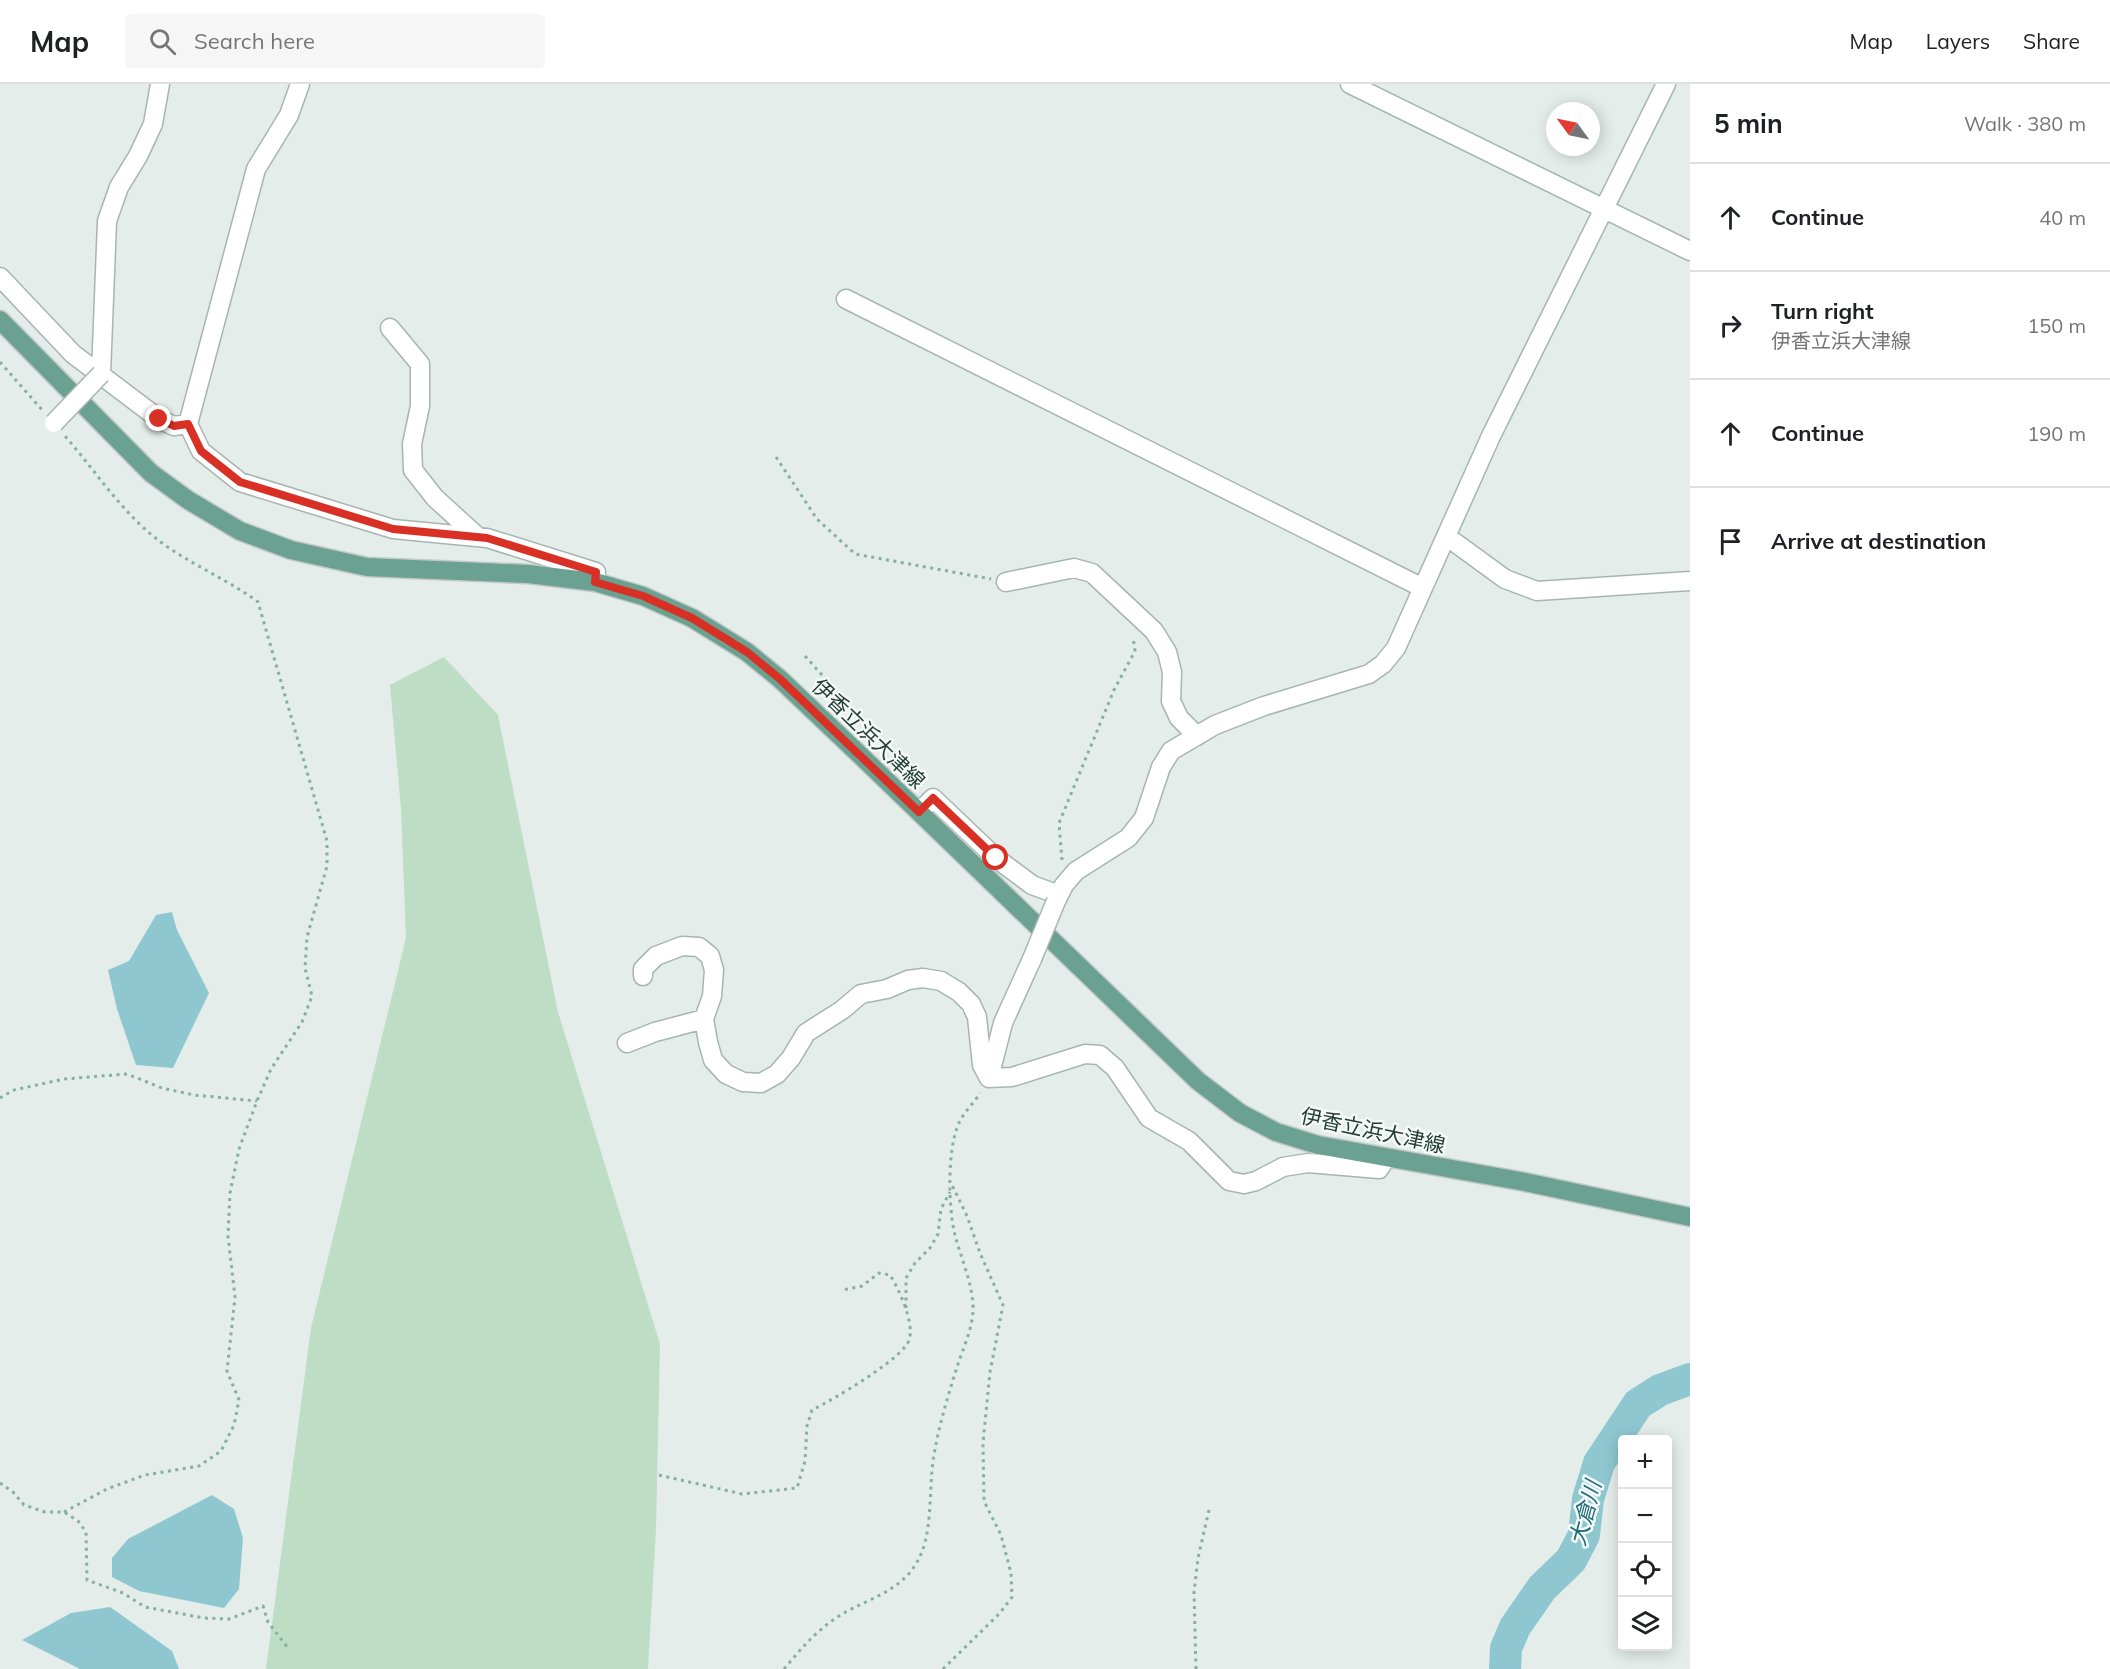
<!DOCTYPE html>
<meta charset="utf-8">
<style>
:root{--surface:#fff;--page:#f6f6f6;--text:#202124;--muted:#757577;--line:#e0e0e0}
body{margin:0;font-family:Mulish,"Noto Sans JP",sans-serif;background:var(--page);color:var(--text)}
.controls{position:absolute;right:18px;bottom:18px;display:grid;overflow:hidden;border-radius:6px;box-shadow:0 3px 15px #0003}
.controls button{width:54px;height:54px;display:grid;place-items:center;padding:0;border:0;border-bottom:2px solid var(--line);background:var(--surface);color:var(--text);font:30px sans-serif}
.compass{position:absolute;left:1546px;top:18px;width:54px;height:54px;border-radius:50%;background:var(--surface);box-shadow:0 3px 15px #0003;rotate:303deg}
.stop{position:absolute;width:18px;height:18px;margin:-14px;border:4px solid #d93025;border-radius:50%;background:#fff}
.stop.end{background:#d93025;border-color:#fff;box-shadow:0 2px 6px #0008}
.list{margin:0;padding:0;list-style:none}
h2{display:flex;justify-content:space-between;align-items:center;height:78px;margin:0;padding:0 24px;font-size:26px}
h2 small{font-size:20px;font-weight:400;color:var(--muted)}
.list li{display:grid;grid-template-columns:39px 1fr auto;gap:18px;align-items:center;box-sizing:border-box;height:108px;padding:0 24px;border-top:2px solid var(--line)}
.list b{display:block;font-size:22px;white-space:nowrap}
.list p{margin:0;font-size:20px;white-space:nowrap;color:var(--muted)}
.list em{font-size:20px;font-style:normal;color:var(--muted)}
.icon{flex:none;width:33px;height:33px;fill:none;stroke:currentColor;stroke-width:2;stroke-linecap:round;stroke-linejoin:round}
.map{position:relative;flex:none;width:1690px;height:1585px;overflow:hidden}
header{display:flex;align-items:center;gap:36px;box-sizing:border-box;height:84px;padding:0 30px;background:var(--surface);border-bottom:2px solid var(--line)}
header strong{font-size:28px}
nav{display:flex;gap:33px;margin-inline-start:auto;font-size:21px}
.search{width:420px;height:54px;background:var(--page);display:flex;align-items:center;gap:15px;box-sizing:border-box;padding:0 21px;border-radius:6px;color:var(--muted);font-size:22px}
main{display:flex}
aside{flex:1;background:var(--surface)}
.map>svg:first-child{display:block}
.green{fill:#beddc5}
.water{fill:#8ec7d0}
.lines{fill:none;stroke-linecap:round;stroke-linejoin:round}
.river{stroke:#8ec7d0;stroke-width:32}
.minor-casing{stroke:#a7b5b0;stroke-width:21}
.major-casing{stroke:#c2c9c7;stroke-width:21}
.path{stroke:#85afa1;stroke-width:3;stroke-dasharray:3 4.5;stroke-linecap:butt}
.minor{stroke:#fff;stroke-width:18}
.major{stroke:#6aa191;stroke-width:18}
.minor-bridge-casing{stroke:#a7b5b0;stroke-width:21;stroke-linecap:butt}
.minor-bridge{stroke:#fff;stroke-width:18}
.route{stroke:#d93025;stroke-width:8}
.labels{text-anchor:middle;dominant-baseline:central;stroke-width:5;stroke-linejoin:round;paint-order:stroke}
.street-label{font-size:21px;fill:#243e36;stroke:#f4f9f7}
.water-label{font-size:22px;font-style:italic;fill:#1f6c78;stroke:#f4f9f7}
</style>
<header>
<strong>Map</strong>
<div class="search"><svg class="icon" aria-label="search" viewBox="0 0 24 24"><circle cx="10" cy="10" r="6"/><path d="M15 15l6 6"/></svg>Search here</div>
<nav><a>Map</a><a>Layers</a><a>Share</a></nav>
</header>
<main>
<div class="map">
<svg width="1690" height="1585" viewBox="0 0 1690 1585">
<rect width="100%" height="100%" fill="#e4ede9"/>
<!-- green -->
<path class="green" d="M444,573L498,631L558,928L660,1260L656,1445L648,1585H266L311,1244L406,854L401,725L390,601Z"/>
<!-- water -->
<path class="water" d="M172,828L177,846L209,909L173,984L136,981L117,925L108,886L129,877L156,831Z
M212,1411L234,1425L243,1454L239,1505L224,1524L139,1507L112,1493V1474L128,1455Z
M110,1523L172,1567L179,1585H80L22,1556L71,1529Z"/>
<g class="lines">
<!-- river -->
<path class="river" d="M1505,1585L1506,1564L1515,1543L1542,1504L1571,1476L1584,1451L1588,1415L1599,1379L1638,1320L1660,1306L1690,1295"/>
<!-- minor casing -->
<g class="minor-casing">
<path id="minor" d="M300,0L289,31L256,85L188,340L201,367L240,398L393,445L487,454L596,488L595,498
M1350,0L1690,167
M0,193L73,270L159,335L174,342L188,340
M846,215L1423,504
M390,244L420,280V322L412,360L413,386L435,414L478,453
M101,290L107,137L119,103L138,72L153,40L160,0
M1446,452L1505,495L1537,507L1690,497
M1006,498L1074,484L1092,489L1154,547L1167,568L1172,588L1171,617L1179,634L1197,652
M919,728L933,714L996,774L1032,801L1059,811
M1056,817L1064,801L1076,787L1128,754L1144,734L1161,683L1171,667L1215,641L1264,622L1369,590L1383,580L1396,564L1491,352L1666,0
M643,892V885L656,872L682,862L699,863L710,872L714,886L712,912L704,935L708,958L713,976L726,990L743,998L761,999L777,990L791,974L806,949L842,926L861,910L887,905L908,896L923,894L941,897L959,908L971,920L977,933L982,981L989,994
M627,959L655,948L704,935
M989,994L1012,993L1085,970L1100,971L1115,984L1149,1034L1189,1057L1229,1097L1244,1100L1256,1097L1283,1083L1308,1079L1379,1085L1386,1074
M989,994L1003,939L1032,875"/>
</g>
<!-- major casing -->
<g class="major-casing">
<path id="major" d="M0,236L151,389L188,416L240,447L291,466L367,483L528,490L595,498L643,512L692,534L747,568L780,595L861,672L1198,997L1240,1029L1276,1048L1318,1061L1525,1098L1690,1133"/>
</g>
<!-- path -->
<path class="path" d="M0,278L43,327
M776,373L817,435L855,470L991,495
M805,572L921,702
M1062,776L1059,739L1114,606L1135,567L1133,553
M0,1014L14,1006L64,995L127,990L162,1004L194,1011L257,1017
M906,1224V1194L915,1179L930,1164L938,1150L941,1125L950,1108
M659,1391L742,1410L797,1404L805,1377L807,1342L812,1326C831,1317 904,1274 909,1256C915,1240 899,1205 890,1191L879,1189L862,1202L843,1206
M0,1399L13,1408L24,1421L45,1428H64L78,1437L86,1448L87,1496L123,1509L145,1523L204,1534L229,1535L263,1522L268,1538L288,1564
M64,1428L107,1405L145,1391L199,1382L221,1367L234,1341L239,1316L227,1287L235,1213L228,1152L230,1109L239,1065L257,1017L271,985L302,938L312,912L305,884L307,853L327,782V757L258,518C223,492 179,476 146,446C115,418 92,383 65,352
M784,1585C800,1566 815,1548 836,1534C864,1515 899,1510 917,1478C934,1450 928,1404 934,1371C939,1341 948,1312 957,1283C963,1264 974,1242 973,1222C972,1198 961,1174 955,1151C948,1124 947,1064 959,1039C964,1028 974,1019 980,1009
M943,1585L1000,1529L1012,1513L1011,1489L1001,1451L984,1417L983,1359L990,1288L1003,1221L980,1169L967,1132L952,1101
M1196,1585L1194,1508L1198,1474L1209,1426"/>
<!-- minor -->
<use href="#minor" class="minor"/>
<!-- major -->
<use href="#major" class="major"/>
<!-- minor-bridge casing -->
<g class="minor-bridge-casing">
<path id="minor-bridge" d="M54,339L101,290
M1032,875L1056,817"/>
</g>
<!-- minor-bridge -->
<use href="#minor-bridge" class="minor-bridge"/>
</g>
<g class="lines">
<!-- route -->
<path class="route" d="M159,335L174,342L188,340L201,367L240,398L393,445L487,454L596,488L595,498L643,512L692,534L747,568L780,595L919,728L933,714L996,774"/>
</g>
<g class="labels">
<!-- street labels -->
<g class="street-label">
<text transform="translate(869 649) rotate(44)">伊香立浜大津線</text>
<text transform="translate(1373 1046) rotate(12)">伊香立浜大津線</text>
</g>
<!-- water labels -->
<g class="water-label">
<text transform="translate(1585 1429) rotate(-75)">大倉川</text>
</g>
</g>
</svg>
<div class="controls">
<button>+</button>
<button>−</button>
<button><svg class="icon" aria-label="locate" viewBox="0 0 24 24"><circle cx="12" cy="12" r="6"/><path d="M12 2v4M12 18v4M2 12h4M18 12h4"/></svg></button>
<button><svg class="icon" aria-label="layers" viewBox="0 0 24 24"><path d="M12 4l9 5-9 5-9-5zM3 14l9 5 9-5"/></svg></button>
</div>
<svg class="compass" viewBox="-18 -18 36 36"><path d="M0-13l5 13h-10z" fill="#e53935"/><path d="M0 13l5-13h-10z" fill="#757577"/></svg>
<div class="stop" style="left:996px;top:774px"></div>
<div class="stop end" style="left:159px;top:335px"></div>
</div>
<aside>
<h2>5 min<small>Walk · 380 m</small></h2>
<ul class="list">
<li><svg class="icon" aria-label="ahead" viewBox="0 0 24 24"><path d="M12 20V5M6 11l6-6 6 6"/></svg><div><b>Continue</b></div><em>40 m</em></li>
<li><svg class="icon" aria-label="right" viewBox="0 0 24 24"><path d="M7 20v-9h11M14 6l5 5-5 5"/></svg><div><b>Turn right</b><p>伊香立浜大津線</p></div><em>150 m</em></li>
<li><svg class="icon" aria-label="ahead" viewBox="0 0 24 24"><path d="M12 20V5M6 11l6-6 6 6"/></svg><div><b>Continue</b></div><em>190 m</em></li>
<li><svg class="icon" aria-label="arrive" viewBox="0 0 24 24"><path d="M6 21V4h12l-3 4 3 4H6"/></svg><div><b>Arrive at destination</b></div></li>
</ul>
</aside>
</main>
